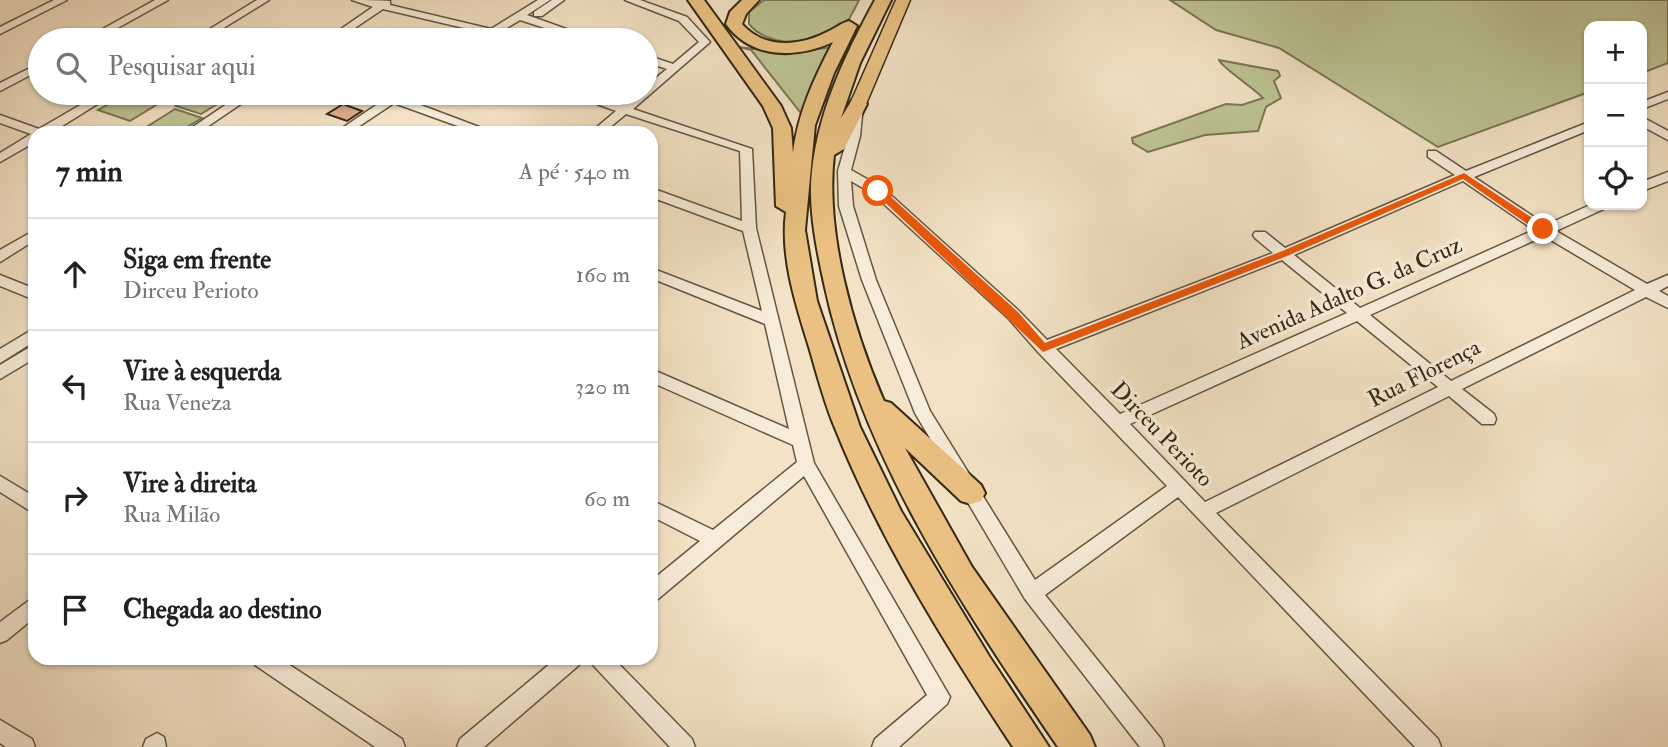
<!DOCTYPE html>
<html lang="pt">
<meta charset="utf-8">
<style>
:root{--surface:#fff;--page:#f6f6f6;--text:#202124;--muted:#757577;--line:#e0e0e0}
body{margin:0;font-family:"IM FELL Double Pica",serif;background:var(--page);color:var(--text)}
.controls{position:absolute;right:21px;top:21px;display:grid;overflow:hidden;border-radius:14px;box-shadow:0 2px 5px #0004}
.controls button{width:63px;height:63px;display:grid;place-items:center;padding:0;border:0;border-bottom:2px solid var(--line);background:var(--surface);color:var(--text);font:35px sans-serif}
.stop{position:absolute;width:21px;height:21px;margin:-16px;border:5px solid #ea580c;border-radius:50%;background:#fff}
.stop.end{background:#ea580c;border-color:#fff;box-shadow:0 2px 7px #0008}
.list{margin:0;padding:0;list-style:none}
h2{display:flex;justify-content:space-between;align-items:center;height:91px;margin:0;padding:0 28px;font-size:30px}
h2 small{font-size:23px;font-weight:400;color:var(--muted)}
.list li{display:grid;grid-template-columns:46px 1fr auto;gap:21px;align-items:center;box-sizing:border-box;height:112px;padding:0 28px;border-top:2px solid var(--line)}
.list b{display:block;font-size:26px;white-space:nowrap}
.list p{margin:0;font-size:23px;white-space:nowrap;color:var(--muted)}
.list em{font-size:23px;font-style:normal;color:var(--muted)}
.icon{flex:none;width:38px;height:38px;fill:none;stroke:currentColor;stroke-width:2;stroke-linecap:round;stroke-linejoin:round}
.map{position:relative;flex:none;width:1668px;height:747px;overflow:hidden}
.search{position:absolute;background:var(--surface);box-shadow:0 2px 5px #0004;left:28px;top:28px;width:630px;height:77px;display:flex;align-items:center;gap:18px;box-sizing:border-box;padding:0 24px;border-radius:38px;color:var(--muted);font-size:26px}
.panel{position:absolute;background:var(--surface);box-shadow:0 2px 5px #0004;left:28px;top:126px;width:630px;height:539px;border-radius:21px}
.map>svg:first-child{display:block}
.green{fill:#bdc393;stroke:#797654;stroke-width:2}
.building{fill:#dfac8e;stroke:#352815;stroke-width:2}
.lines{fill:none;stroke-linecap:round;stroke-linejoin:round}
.minor-casing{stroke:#645641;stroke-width:3}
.major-casing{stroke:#352815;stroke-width:3}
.highway-casing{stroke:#352815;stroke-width:4}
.minor{fill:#f7ecd9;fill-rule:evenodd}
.major{fill:#eac182;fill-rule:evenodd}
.highway{fill:#eac182;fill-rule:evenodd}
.route{fill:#ea580c}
.labels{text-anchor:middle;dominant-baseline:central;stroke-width:7;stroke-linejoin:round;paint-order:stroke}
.street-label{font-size:23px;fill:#352815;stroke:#f7ecd9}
</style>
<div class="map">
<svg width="1668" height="747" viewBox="0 0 1668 747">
<rect width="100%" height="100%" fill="#f3e2c5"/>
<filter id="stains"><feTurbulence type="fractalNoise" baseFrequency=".00286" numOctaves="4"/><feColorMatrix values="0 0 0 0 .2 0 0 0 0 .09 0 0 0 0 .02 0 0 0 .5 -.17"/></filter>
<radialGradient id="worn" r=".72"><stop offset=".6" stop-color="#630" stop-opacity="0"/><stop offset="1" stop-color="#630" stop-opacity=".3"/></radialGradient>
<!-- green -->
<path class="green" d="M764,0H859C854,10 847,26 837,32C814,48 767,46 749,24V12Z
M1170,0H1668V63L1642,73V26H1589V92L1438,147L1279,48L1216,30Z
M739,47L790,53L832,47L808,112H800L751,50Z
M1219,60L1278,71L1280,76L1274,81L1281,98L1266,107L1258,131L1205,135L1148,152L1133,143L1132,138L1226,104L1242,105L1263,98C1254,88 1221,67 1219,60Z
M198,93H235L201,114L176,106Z
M125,95L156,105L130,121L98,110Z
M175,109L202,118L177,133H137Z"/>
<!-- building -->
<path class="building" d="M343,104L362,111L347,121L327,114Z"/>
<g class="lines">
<!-- minor casing -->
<g class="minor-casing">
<path id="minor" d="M54,0H67L0,34V27Z
M155,0H168L96,40H83Z
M257,0H269L204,40H192Z
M352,0C365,0 378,0 390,1V5L491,29L538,0H550L527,15L597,40H582L520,20L502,31L509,33V37H490L485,33L383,9L337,40H325L373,7Z
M552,0H564L542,16H534V12Z
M625,0H640L687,17L710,42L633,109L752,149L756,228L814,463L950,697L947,704L899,747H872L875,739L927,695L804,476L658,599L651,602V581L700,541L651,516V500L713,530L797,462L793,445L651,382V369L789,429L765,324L651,278V268L762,311L743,231L651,197V188L742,221L740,151L626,114L603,133H590L616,111L567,93H584L623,105L638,93H646V86L667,69L646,62V55L673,64L699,42L679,21Z
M40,63V70L0,91V83Z
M1668,92V99L1642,109V102Z
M101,93H115L51,133H35V142L0,162V153L31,134L0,123V115L39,129Z
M243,93H257L198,133H184Z
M394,93H405L402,98L495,133H477L394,103L349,133H335Z
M857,102L863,106L860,136L851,170L883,188L1019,311L1047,340L1273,253L1255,238L1253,235L1255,232H1265L1285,248L1455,175L1428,157V151H1436L1466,171L1589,122V130L1474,177L1546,225L1590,205H1607L1606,208L1556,231L1647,284L1668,275V286L1659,291L1668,296V308L1646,297L1462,389L1494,414L1496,419L1494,424H1482L1449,396L1216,513L1438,739L1441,747H1415L1178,497L1045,595L1161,739L1164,747H1140L1025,599L915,413L862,280L839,206L838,171L848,136L851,106ZM851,181L873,194L1009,319L1038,352L1167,486L1035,580L930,411L876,280L853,206ZM1463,181L1534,230L1360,308L1294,255ZM1544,236L1635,290L1451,381L1370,315ZM1282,260L1347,313L1120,414L1056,349ZM1357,321L1438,387L1205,502L1130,424Z
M1642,117L1668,131V140L1642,126Z
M1668,172V181L1642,191V182Z
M35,230V240L0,262V250Z
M0,275L35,289V300L0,286Z
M35,328V341L0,363V349Z
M35,344V358L0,379V365Z
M0,476L35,497V514L0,492Z
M35,596V617L7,640L0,643V622Z
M252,658H279L402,739L405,747H375L255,665Z
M557,658H582L579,665L484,747H457L460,739Z
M590,658H613L692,739L695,747H670L593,665Z
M0,720L32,739L35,747H6L0,743Z
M157,733L164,737L166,747H143L146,739Z"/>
</g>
<!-- major casing -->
<g class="major-casing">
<path id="major" d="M896,0H910L866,104L858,109L852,107L850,104Z"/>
</g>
<!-- highway casing -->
<g class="highway-casing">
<path id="highway" d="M688,0H704L781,106L791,128L793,153C798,113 814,78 833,42C796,59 751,59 726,24L730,12L742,0H759L746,14L742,24C765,50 801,46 829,31C836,28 841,23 849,21L857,26L834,73L815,125L805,230L817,301L860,427L901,511L989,656L1049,747H1013C946,646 880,540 835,428C824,402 817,374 809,347C796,305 780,257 786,212L776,206L773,128L763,106Z
M875,0H891L860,63L841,118L852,100L858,98L867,104L844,149L834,155C825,232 853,330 884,401L891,403L981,485L985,493L981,501L971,504L961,501L905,448L972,567L1090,735L1095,747H1058C960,604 861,455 824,283C817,251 810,216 811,183C815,117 844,57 875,0Z"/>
</g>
<!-- minor -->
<use href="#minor" class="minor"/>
<!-- major -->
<use href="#major" class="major"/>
<!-- highway -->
<use href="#highway" class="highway"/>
</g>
<!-- route -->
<path class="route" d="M1464,173L1546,227V232H1539L1463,179L1287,256L1043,352L873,191L881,188L1018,312L1045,343L1280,252Z"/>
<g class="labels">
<!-- street labels -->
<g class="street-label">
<text transform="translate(1349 293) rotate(-24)">Avenida Adalto G. da Cruz</text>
<text transform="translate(1424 373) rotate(-27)">Rua Florença</text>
<text transform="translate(1162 434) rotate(46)">Dirceu Perioto</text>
</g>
</g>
<rect width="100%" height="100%" filter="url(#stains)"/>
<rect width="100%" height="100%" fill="url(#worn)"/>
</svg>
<div class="controls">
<button>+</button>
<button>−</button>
<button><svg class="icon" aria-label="locate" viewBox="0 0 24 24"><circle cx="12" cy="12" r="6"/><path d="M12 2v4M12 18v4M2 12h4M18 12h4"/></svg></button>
</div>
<div class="stop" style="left:878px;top:191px"></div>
<div class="stop end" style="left:1543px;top:229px"></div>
<div class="search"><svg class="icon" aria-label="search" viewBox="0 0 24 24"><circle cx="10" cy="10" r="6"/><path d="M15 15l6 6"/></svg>Pesquisar aqui</div>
<section class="panel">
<h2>7 min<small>A pé · 540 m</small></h2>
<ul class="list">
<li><svg class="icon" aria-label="ahead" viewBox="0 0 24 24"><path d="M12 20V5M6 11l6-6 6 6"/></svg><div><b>Siga em frente</b><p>Dirceu Perioto</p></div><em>160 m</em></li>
<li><svg class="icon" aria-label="left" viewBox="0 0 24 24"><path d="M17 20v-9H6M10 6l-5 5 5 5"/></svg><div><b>Vire à esquerda</b><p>Rua Veneza</p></div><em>320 m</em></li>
<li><svg class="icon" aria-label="right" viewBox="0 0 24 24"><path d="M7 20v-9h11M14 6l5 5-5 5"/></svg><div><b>Vire à direita</b><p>Rua Milão</p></div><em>60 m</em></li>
<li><svg class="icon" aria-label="arrive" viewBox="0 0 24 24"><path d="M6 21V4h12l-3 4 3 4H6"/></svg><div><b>Chegada ao destino</b></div></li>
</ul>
</section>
</div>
